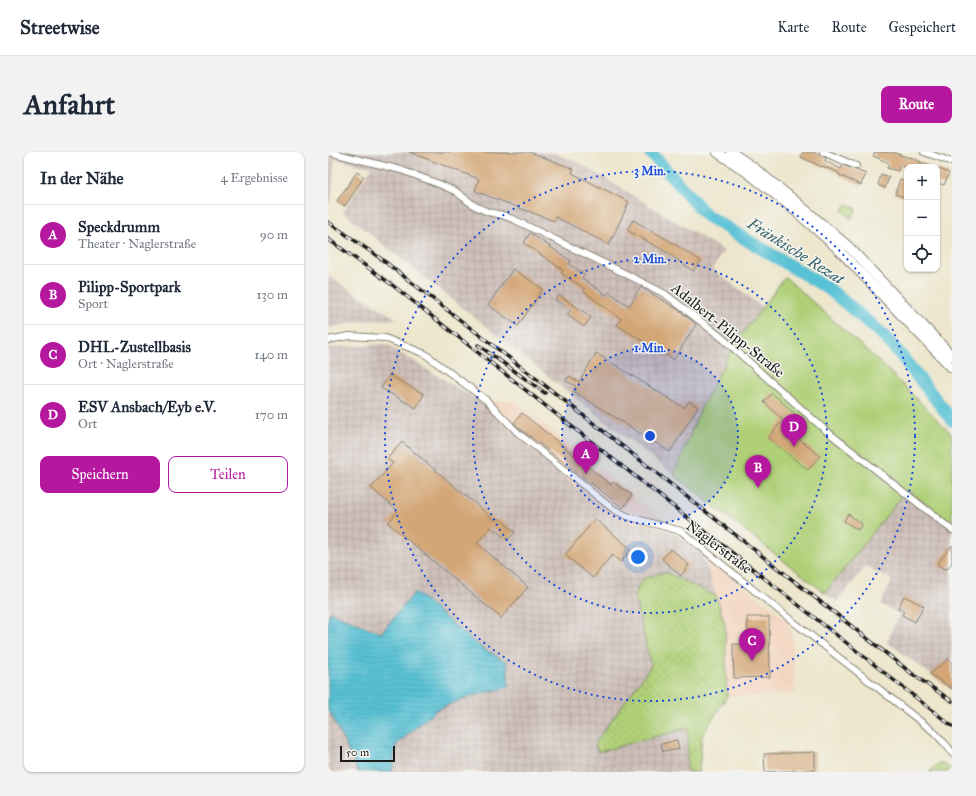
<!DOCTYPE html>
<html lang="de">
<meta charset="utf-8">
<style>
:root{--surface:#fff;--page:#f2f2f3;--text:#1f2937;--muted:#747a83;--line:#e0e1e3;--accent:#b5179e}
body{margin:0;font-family:"IM FELL Great Primer",serif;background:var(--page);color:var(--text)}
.controls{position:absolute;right:12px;top:12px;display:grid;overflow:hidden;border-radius:8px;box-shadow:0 1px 3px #0004}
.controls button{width:36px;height:36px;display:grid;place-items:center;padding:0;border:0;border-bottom:1px solid var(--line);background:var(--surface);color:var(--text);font:20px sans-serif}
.scale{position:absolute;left:12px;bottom:10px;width:55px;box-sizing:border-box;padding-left:4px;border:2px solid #1c1c1c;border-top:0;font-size:11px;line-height:14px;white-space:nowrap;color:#1c1c1c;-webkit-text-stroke:3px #f6f6f2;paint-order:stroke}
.you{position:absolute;left:310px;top:405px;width:14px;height:14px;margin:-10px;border:3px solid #fff;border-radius:50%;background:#1a73e8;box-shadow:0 0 0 6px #1a73e833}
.badge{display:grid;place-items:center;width:26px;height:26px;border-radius:50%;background:var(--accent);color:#fff;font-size:13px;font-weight:700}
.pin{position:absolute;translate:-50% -33px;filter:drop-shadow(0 1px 2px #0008)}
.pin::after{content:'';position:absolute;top:21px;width:14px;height:12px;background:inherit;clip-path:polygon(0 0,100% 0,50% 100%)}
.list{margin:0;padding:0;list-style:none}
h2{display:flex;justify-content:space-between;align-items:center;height:52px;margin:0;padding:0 16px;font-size:17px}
h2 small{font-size:13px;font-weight:400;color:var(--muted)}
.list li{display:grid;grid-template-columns:26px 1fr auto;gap:12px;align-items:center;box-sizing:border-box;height:60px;padding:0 16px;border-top:1px solid var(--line)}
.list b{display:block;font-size:15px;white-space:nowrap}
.list p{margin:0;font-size:13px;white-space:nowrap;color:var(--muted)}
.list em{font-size:13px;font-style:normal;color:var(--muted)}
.actions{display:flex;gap:8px;padding:12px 16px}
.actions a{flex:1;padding:9px 0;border:1px solid var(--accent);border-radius:8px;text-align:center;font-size:14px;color:var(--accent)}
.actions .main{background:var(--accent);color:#fff}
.icon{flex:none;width:22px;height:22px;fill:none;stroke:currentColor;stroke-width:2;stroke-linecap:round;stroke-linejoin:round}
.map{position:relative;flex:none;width:624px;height:620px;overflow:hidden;border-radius:8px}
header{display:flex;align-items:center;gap:24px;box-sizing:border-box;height:56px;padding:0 20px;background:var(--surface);border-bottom:1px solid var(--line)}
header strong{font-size:19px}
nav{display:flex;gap:22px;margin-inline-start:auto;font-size:14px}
.intro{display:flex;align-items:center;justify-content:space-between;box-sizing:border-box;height:96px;padding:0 24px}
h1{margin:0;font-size:28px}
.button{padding:10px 18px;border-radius:8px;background:var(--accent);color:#fff;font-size:14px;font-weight:700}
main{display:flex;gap:24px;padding:0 24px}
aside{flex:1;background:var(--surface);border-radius:8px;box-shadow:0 1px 3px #0004}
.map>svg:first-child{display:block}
.built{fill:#f3d4be}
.industrial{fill:url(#industrial-grid)}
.grass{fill:url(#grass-dots);stroke:#66764a}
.green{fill:#b0d078;stroke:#66764a}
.water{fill:url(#water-rules);stroke:#3a6e78}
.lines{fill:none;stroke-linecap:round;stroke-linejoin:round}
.river{stroke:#59c1d5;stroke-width:13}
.building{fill:#d3a676}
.street-casing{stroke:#848174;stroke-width:8}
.primary-casing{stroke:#848174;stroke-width:11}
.street{stroke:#fff;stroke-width:6}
.primary{stroke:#fff;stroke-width:9}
.rail-casing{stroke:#1c1c1c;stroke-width:3.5}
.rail{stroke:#f6f6f2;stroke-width:2;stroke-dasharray:6;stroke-linecap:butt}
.ring{fill:none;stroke:#1d4ed8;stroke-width:2;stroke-dasharray:2 4}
.labels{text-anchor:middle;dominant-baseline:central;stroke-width:3;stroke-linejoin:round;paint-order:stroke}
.street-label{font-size:15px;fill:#1c1c1c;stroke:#f6f6f2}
.water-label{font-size:16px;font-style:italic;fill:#345e66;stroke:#f6f6f2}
.centre{fill:#1d4ed8;stroke:#f6f6f2;stroke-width:2}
.ring-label{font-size:12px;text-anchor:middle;font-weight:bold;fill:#1d4ed8;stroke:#f6f6f2;stroke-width:3;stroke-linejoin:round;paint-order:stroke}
</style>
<header>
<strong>Streetwise</strong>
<nav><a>Karte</a><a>Route</a><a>Gespeichert</a></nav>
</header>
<div class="intro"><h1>Anfahrt</h1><a class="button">Route</a></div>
<main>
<aside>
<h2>In der Nähe<small>4 Ergebnisse</small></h2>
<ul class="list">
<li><span class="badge">A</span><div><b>Speckdrumm</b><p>Theater · Naglerstraße</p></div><em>90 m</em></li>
<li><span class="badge">B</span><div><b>Pilipp-Sportpark</b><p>Sport</p></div><em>130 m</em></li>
<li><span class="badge">C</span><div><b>DHL-Zustellbasis</b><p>Ort · Naglerstraße</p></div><em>140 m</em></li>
<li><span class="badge">D</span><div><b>ESV Ansbach/Eyb e.V.</b><p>Ort</p></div><em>170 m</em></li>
</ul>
<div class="actions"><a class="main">Speichern</a><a>Teilen</a></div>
</aside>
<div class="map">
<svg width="624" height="620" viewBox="0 0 624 620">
<defs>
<pattern id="industrial-grid" width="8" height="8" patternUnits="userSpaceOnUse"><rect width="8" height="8" fill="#cfc0ba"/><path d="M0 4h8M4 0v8" fill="none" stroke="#b1a49f"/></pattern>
<pattern id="grass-dots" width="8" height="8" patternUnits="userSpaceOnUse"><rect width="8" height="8" fill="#b0d078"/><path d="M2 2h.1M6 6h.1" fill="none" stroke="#97b267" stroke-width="1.8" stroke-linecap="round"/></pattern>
<pattern id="water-rules" width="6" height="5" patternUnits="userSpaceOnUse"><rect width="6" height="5" fill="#59c1d5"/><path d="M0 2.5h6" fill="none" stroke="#4da5b6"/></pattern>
</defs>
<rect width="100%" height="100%" fill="#f6f6f2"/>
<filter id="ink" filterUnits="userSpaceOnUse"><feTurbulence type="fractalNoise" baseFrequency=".025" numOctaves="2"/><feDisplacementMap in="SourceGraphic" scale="8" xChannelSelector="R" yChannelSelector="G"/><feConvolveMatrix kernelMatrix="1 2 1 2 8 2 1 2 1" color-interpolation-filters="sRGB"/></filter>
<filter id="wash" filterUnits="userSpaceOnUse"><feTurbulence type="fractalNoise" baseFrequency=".012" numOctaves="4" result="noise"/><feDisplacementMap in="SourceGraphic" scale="16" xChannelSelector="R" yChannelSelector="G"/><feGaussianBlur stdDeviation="0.9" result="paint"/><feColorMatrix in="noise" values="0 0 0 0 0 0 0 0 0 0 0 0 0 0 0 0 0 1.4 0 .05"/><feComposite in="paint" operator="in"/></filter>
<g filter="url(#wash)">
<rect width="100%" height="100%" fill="#ede6cc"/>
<!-- built -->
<path class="built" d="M151,249H187L326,361L344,379L281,362L187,283Z
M374,401L463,471L467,542L399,544L397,472Z"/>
<!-- industrial -->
<path class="industrial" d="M0,0H223L252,11L396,99L384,117L434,155L406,193L373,256L346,323L227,230L15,60L44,15L7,7L3,51L0,49Z
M0,124L69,167L28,170L0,176Z
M57,192L151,249L187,283L281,362L344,379L374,401L388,444L337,420L306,443L323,514L267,591L270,600L360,575L359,620H0V196Z
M579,338L624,372V538L559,490L571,462L553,452L564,428L538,414L509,450L497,441Z"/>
<!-- grass -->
<path class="grass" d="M337,420L388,444L397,472L399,544L374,584L371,620H359L360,576L270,600L267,591L323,514L306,443L314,427Z
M612,610L624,617V620H601Z"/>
<!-- green -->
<path class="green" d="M519,52L529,57L523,67L514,59Z
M457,125L556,214L624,282V369L623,370L579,338L497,441L346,323L373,256L406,193Z"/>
<!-- water -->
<path class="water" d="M87,440L151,494L179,510L181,535L140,545L108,558L68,593L64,620H30L3,562L0,560V466L2,460L53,481Z"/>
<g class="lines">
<!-- river -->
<path class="river" d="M322,0L379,64L501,137L553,181L571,201L624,268"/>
</g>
<g id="blocks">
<!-- building -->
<path class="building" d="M81,0H202L246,17L244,21L301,50L281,93L228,65L226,69L147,39L151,27Z
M475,0H485L498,6L497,9L513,17L515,13L538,22L533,33L511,23V21L494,14V15L473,5Z
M547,0H564L582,6V5L593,10H592L603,14V15H576L572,13L570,19L559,16L561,11L545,4Z
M609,16L621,21L616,33L609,31Z
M29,20L36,25L17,54L9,49Z
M553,22L561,25L557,36L550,33Z
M572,27L579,29V46L567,42Z
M305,68L345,91L373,109L365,119L338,100L299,78Z
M202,81L243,109L241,112L256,122L254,126L278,143L281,140L301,154L313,135L352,159L368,172L346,208L289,173L293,167L255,139L257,137L233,121L235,118L196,91Z
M185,117L215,137L190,174L160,153Z
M231,143L263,165L256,175L239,163L243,158L227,148Z
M268,201L356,256L361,249L370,255L342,300L245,239L248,234L238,229L241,224L251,230Z
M61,223L96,242L88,256L53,236Z
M444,241L477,271L466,283L492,304L480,318L440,286L455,268L436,250Z
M194,261L283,333L285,330L304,343L295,356L190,275L186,271Z
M74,290L168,369L171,366L187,380L180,388L163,375L149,391L200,435L173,466L60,371L70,359L43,336L65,311L59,307Z
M520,362L534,372L530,378L516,369Z
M267,367L303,397L293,410L284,403L265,426L237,403Z
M624,393V411L619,417L614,416L609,412Z
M343,397L361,413L353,424L334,407Z
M576,444L596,454L587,470L574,463L576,459L570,456Z
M419,465H441L442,525L406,526L405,492H420Z
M620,507L624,510V537L602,522Z
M349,588L351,597L342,599V598L335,599L333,592Z
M487,600V618L437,620L436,602Z"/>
</g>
</g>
<g filter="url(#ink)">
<use href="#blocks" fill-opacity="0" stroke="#848174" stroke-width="1"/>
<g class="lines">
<!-- street casing -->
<g class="street-casing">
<path id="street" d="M1,0L73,18L111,32L127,39L147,54L160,60L174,63L187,68L294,120L337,142L393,185L496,277L624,378
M495,0L528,14
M596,0L624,10
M0,188L21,184L57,186L97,202L158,248L190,281L285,357L301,365L353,379L453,460L606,580L620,595L624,601"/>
</g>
<!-- primary casing -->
<g class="primary-casing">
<path id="primary" d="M389,0L420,21L457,50L509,96L624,216
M403,0L425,15L461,44L521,95L624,204"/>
</g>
<!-- street -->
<use href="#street" class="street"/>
<!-- primary -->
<use href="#primary" class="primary"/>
<!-- rail casing -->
<g class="rail-casing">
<path id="rail" d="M0,70L52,106L237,249L522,473L587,524L624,549
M0,87L63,132L624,574
M150,193L217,241"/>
</g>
<!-- rail -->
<use href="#rail" class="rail"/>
</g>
</g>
<!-- distance rings -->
<circle cx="322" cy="284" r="88" fill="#1d4ed8" fill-opacity=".12"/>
<g class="ring">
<circle cx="322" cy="284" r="88"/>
<circle cx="322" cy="284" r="177"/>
<circle cx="322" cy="284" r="265"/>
</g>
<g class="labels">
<!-- street labels -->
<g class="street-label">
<text transform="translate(400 178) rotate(39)">Adalbert-Pilipp-Straße</text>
<text transform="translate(391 395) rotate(37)">Naglerstraße</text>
</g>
<!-- water labels -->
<g class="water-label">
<text transform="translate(468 99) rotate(32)">Fränkische Rezat</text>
</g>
</g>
<circle cx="322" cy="284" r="6" class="centre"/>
<g class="ring-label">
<text x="322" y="23">3 Min.</text>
<text x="322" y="111">2 Min.</text>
<text x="322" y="200">1 Min.</text>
</g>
</svg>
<div class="controls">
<button>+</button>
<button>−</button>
<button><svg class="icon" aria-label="locate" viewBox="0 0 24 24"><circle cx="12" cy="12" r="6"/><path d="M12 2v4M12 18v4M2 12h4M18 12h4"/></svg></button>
</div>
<div class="scale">50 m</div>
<div class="you"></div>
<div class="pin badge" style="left:258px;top:322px">A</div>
<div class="pin badge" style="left:430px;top:336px">B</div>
<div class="pin badge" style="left:424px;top:509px">C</div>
<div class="pin badge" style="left:466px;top:295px">D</div>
</div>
</main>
